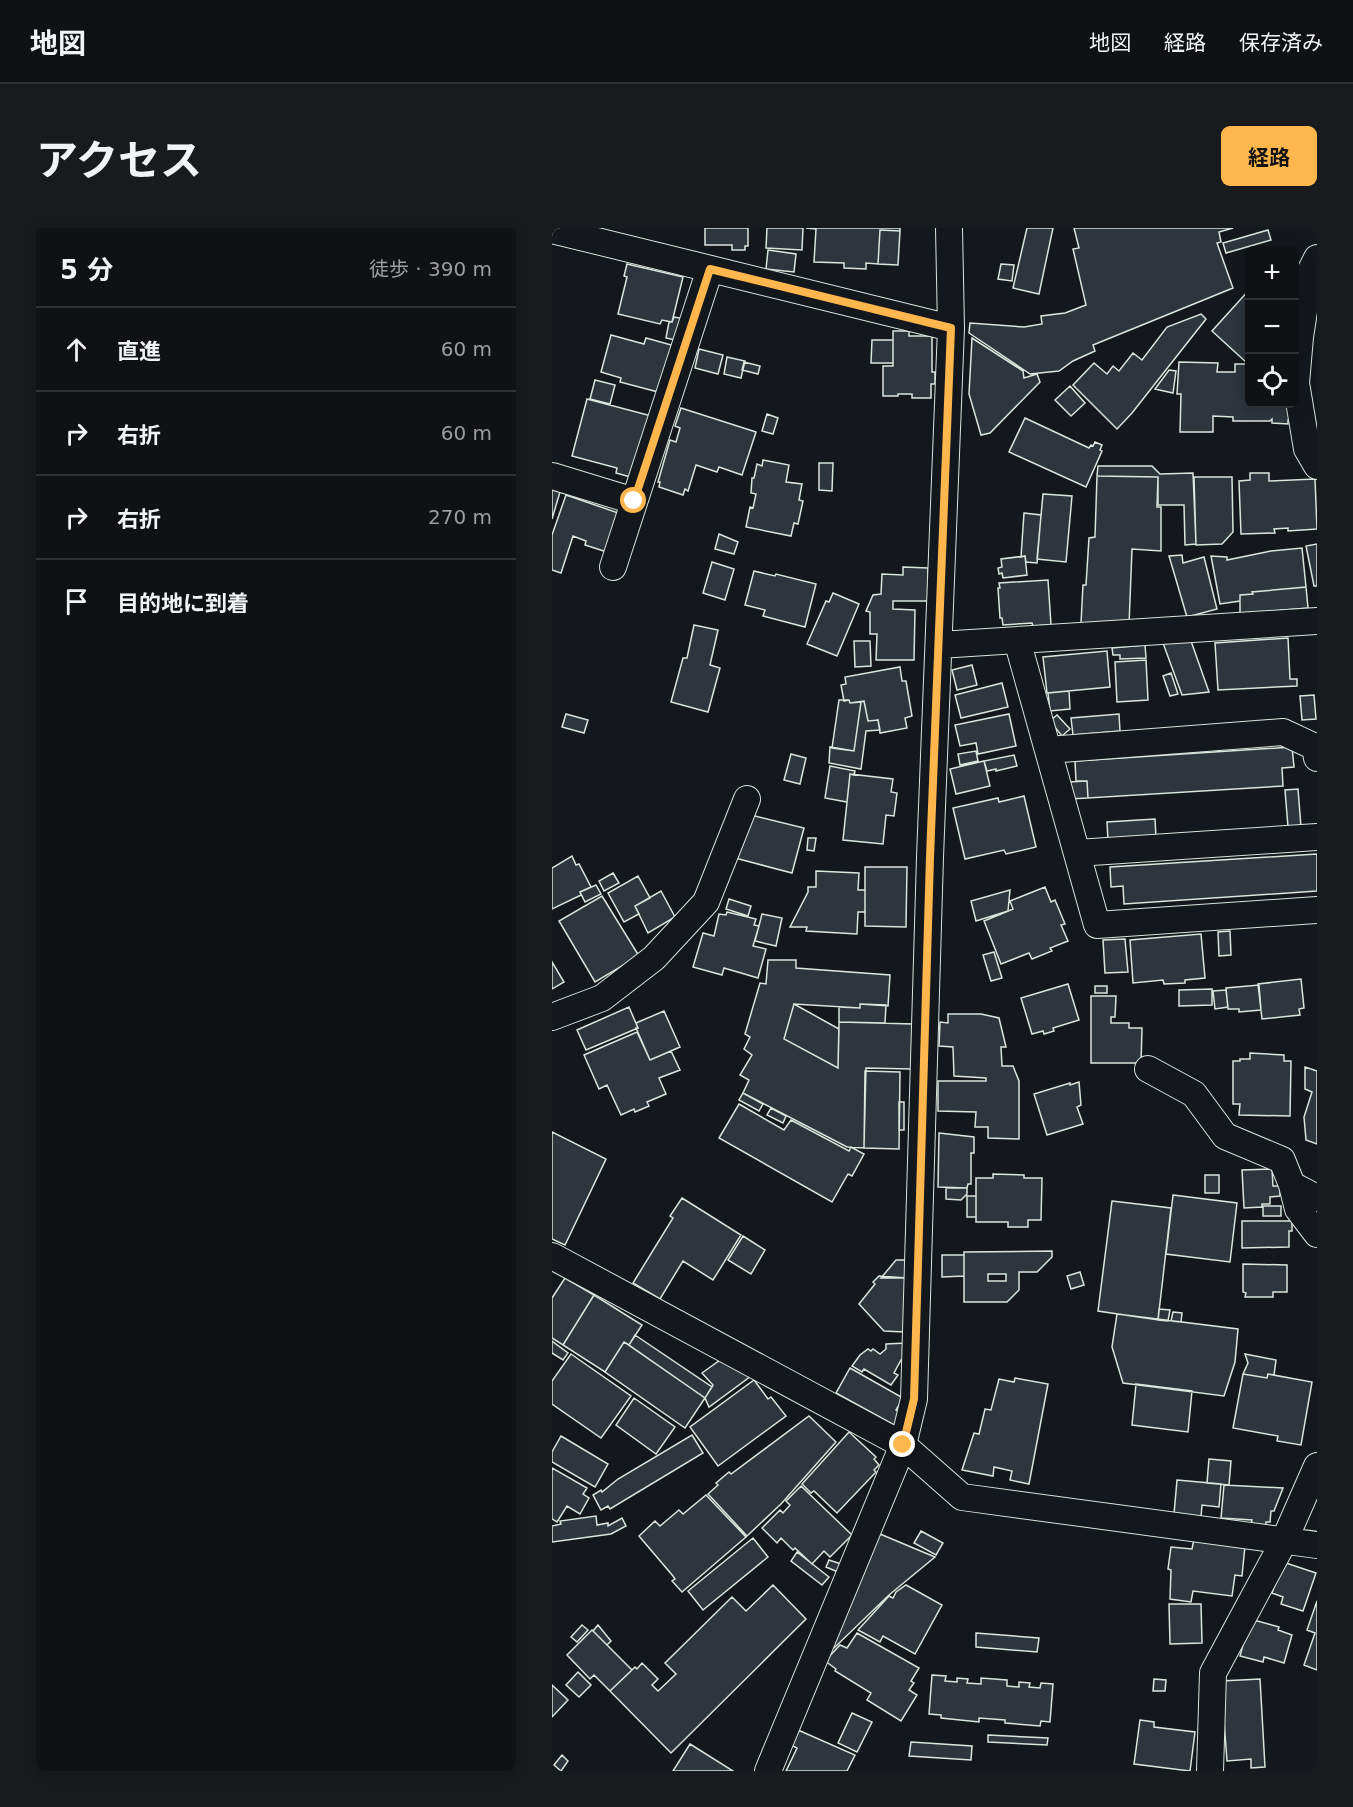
<!DOCTYPE html>
<html lang="ja">
<meta charset="utf-8">
<style>
:root{--surface:#0f1215;--page:#181b1e;--text:#f1f3f6;--muted:#9b9ea0;--line:#2f3234;--accent:#ffb74d}
body{margin:0;font-family:"DejaVu Sans","Noto Sans JP",sans-serif;background:var(--page);color:var(--text)}
.controls{position:absolute;right:18px;top:18px;display:grid;overflow:hidden;border-radius:9px;box-shadow:0 3px 15px #0003}
.controls button{width:54px;height:54px;display:grid;place-items:center;padding:0;border:0;border-bottom:2px solid var(--line);background:var(--surface);color:var(--text);font:30px sans-serif}
.stop{position:absolute;width:18px;height:18px;margin:-14px;border:4px solid #ffb74d;border-radius:50%;background:#fff}
.stop.end{background:#ffb74d;border-color:#fff;box-shadow:0 2px 6px #0008}
.list{margin:0;padding:0;list-style:none}
h2{display:flex;justify-content:space-between;align-items:center;height:78px;margin:0;padding:0 24px;font-size:26px}
h2 small{font-size:20px;font-weight:400;color:var(--muted)}
.list li{display:grid;grid-template-columns:39px 1fr auto;gap:18px;align-items:center;box-sizing:border-box;height:84px;padding:0 24px;border-top:2px solid var(--line)}
.list b{display:block;font-size:22px;white-space:nowrap}
.list em{font-size:20px;font-style:normal;color:var(--muted)}
.icon{flex:none;width:33px;height:33px;fill:none;stroke:currentColor;stroke-width:2;stroke-linecap:round;stroke-linejoin:round}
.map{position:relative;flex:none;width:765px;height:1543px;overflow:hidden;border-radius:9px}
header{display:flex;align-items:center;gap:36px;box-sizing:border-box;height:84px;padding:0 30px;background:var(--surface);border-bottom:2px solid var(--line)}
header strong{font-size:28px}
nav{display:flex;gap:33px;margin-inline-start:auto;font-size:21px}
.intro{display:flex;align-items:center;justify-content:space-between;box-sizing:border-box;height:144px;padding:0 36px}
h1{margin:0;font-size:42px}
.button{padding:15px 27px;border-radius:9px;background:var(--accent);color:#111;font-size:21px;font-weight:700}
main{display:flex;gap:36px;padding:0 36px}
aside{flex:1;background:var(--surface);border-radius:9px;box-shadow:0 3px 15px #0003}
.map>svg:first-child{display:block}
.building{fill:#2c363c;stroke:#d8e6dc;stroke-width:1.5;fill-rule:evenodd}
.lines{fill:none;stroke-linecap:round;stroke-linejoin:round}
.street-casing{stroke:#d8e6dc;stroke-width:28}
.street{stroke:#14181c;stroke-width:26}
.route{stroke:#ffb74d;stroke-width:8}
</style>
<header>
<strong>地図</strong>
<nav><a>地図</a><a>経路</a><a>保存済み</a></nav>
</header>
<div class="intro"><h1>アクセス</h1><a class="button">経路</a></div>
<main>
<aside>
<h2>5 分<small>徒歩 · 390 m</small></h2>
<ul class="list">
<li><svg class="icon" aria-label="ahead" viewBox="0 0 24 24"><path d="M12 20V5M6 11l6-6 6 6"/></svg><div><b>直進</b></div><em>60 m</em></li>
<li><svg class="icon" aria-label="right" viewBox="0 0 24 24"><path d="M7 20v-9h11M14 6l5 5-5 5"/></svg><div><b>右折</b></div><em>60 m</em></li>
<li><svg class="icon" aria-label="right" viewBox="0 0 24 24"><path d="M7 20v-9h11M14 6l5 5-5 5"/></svg><div><b>右折</b></div><em>270 m</em></li>
<li><svg class="icon" aria-label="arrive" viewBox="0 0 24 24"><path d="M6 21V4h12l-3 4 3 4H6"/></svg><div><b>目的地に到着</b></div></li>
</ul>
</aside>
<div class="map">
<svg width="765" height="1543" viewBox="0 0 765 1543">
<rect width="100%" height="100%" fill="#14181c"/>
<!-- building -->
<path class="building" d="M153,0H196V18H193V22H180V17H153Z
M215,0H251L250,22L214,20Z
M254,0H348V3L328,2L326,36L314,35V41L292,40V35L262,34L264,1Z
M475,0H501L487,66L461,60Z
M522,0H681L667,4L669,14L665,15L681,60L541,117L543,123L521,133L507,143L478,146L417,105L418,95L472,99L490,96L489,88L513,85L534,77L521,21L527,20Z
M328,2L348,3L346,37L326,36Z
M716,2L719,12L674,25L671,15Z
M216,22L244,26L242,44L214,41Z
M75,36L131,49L120,94L110,92L108,96L66,86L75,49L72,48Z
M449,36L462,37L460,53L446,51Z
M698,61V132L695,135L660,103Z
M649,86L654,91L580,185L565,201L521,157L542,135L555,146L561,138L567,143L581,125L590,132L615,99Z
M122,89L133,91L128,113L114,110L117,94H120Z
M341,103H357V108H380V144H383V156H379V170H360V166H346V168H331V138H341Z
M59,107L92,116L94,110L123,118L110,165L68,154L69,150L49,144Z
M420,110L471,143L472,150L485,146L488,154L438,205L429,207L417,166Z
M320,112H341V135H319Z
M147,121L171,127L166,146L143,140Z
M175,129L193,133L189,150L172,146Z
M192,134L208,138L206,146L190,142Z
M627,134L666,135L665,144H683V136H698V176H740V192H736V196L720,195V191L718,193H681V189L661,188V204H628L629,166H625Z
M617,142L624,143L621,165L603,161Z
M43,152L63,157L58,176L38,171Z
M518,158L533,175L519,188L503,172Z
M35,171L107,190L82,250L64,245L65,240L20,228Z
M129,180L204,204L190,247L167,239L165,244L144,237L136,263L133,261L131,267L107,259L108,254H106L118,212L124,214L128,200L123,198Z
M215,186L226,190L221,206L210,203Z
M473,190L537,220L539,217L541,218L543,214L550,217L548,222L550,223L534,259L457,224Z
M211,232L237,237L234,254L250,256L247,272L251,273L246,296L242,295L239,308L194,299L198,279L201,280L204,266L199,265L200,250H202L205,236L210,238Z
M267,235H281L280,263L267,262Z
M546,238H600L608,246L641,245L644,316L633,317L632,277H606V249L545,248Z
M698,245H717V253L763,251L765,301L736,303V300L722,301L723,305L689,306L687,253L698,252Z
M545,248L606,249L605,279H609V323L580,321L577,397L529,395L531,357H534L537,310L543,309Z
M642,249H680L681,304L670,316L644,317Z
M0,261L8,264L0,291Z
M491,266L520,268L514,334L485,331Z
M14,267L72,287L58,325L33,317L34,313L21,308L9,345L0,342V307Z
M472,285L489,287L485,335L474,334L473,328L469,329Z
M167,306L186,314L182,326L163,321Z
M765,316V358H762L754,318Z
M750,320L754,359L700,364L701,366L688,367V373L668,376L659,328L675,329V332L719,323Z
M630,327L631,335L652,329L665,381L635,389L617,328Z
M473,328L475,347L451,350L450,345L447,346L446,340L450,339L449,331Z
M160,334L182,341L173,372L151,365Z
M351,339L376,340V373H341V381L363,382L362,432H324L325,406H318V384L314,383L321,367L329,366L330,346L351,347Z
M202,343L223,348L224,346L264,356L253,399L211,388L213,382L193,377Z
M496,352L499,397L481,398L480,395L451,397L450,390H448L446,360H448L447,355Z
M754,359L756,380L688,386V367L701,366L700,364Z
M281,365L307,376L285,428L255,416L274,373L277,374Z
M142,397L166,402L158,437L168,440L156,484L119,474L131,430H135Z
M736,410L738,451H745V458L666,462L663,415Z
M302,413H318L319,438L303,439Z
M639,413L657,464L630,467L611,415Z
M593,417L594,430L568,431V427H561L560,420Z
M555,423L558,459L495,465L491,429Z
M594,432L596,472L565,474L563,434Z
M420,437L425,457L405,462L400,442Z
M348,439L350,453H354L360,488L353,490L355,500L328,505L326,492L316,493L312,473L298,475L297,472L292,473L289,457L294,456L293,449Z
M619,445L626,466L618,468L611,448Z
M450,455L456,479L409,490L403,467Z
M517,463L518,481L498,483L496,465Z
M762,467L764,491L750,492L748,468Z
M287,472H297L298,475L309,474L302,523L280,520Z
M312,473L316,493L326,492L328,502L314,503L309,541L277,535L278,519L302,523L309,474Z
M14,486L36,492L32,505L10,499Z
M457,486L464,518L426,526L424,515L408,518L403,497Z
M567,486L568,503L521,507L519,490Z
M505,487L518,501L510,508L498,493Z
M740,519L742,539L730,540L731,558L536,570L535,553H524L523,533Z
M424,523L426,533L408,537L406,526Z
M239,526L254,530L248,556L232,552Z
M462,527L465,538L444,543V541L435,543L432,533Z
M432,533L438,558L404,566L398,541Z
M278,538L303,543L302,547L298,546L295,574L273,570Z
M298,546L341,551L339,564L345,565L342,588L334,587L331,616L291,612Z
M535,553L536,570L516,571L515,554Z
M746,561L749,599H736L733,562Z
M472,568L484,619L454,626L452,622L413,631L401,580L446,570L447,574Z
M195,586L252,600L240,645L183,630Z
M603,591L604,609L556,612L555,594Z
M256,610H264L262,623L255,622Z
M765,626V663L572,676L571,658L559,659L558,639Z
M20,628L24,637L27,636L39,659L28,664L29,667L0,681V640Z
M313,639H355L354,699L313,698Z
M264,643L307,645L306,662H313V684H306L305,706L254,703L255,699H238L256,664V659H264Z
M61,645L67,655L52,663L47,653Z
M86,648L98,670L83,678L87,686L72,694L56,665Z
M44,657L49,666L33,674L28,664Z
M493,659L499,674L503,672L513,696L509,697L516,713L498,720L500,723L480,731L477,725L449,736L432,693L461,681L458,673Z
M458,662L456,683L424,693L419,673Z
M109,663L123,689L96,705L83,678Z
M50,668L87,728L43,754L7,693Z
M177,671L199,678L196,688L174,681Z
M175,684L204,691L202,697L207,698L201,718L214,721L206,750L172,740L170,747L141,739L151,705L162,708L167,686L174,687Z
M210,686L230,690L224,718L203,713Z
M678,703L679,727L667,728L666,704Z
M649,706L653,750L633,752V755L612,756L611,752L581,755L578,712Z
M573,711L576,744L553,745L551,712Z
M442,724L450,750L439,753L431,727Z
M216,732H244V740L338,747L336,778L308,776V780L242,776L232,811L286,840L287,794L361,796L360,841L314,840L312,920L295,919L191,865L197,852L188,847L200,827L192,821L198,809L193,806L208,755L214,756Z
M0,734L12,754L0,761Z
M749,751L752,780L747,781L748,787L710,791L706,756Z
M516,756L527,792L501,800L502,803L492,806L491,803L480,806L469,770Z
M707,757L709,782L687,784V781H676L674,760Z
M543,758H555V765H543Z
M660,761V777L627,778V762Z
M674,762L676,779L663,781L661,763Z
M539,768H564L563,789H559V795H577V800H590L589,835H539Z
M242,776L287,801L286,840L232,811Z
M308,776L334,777L333,795L287,794V779L308,780Z
M77,779L86,800L34,822L25,802Z
M112,783L128,819L98,832L84,800H86L84,795Z
M396,786H429L447,790L454,819H449L450,838H461L467,853V911L436,910V899H423L424,884L386,883V853H434V850L402,848L401,819L387,818L388,794L396,795Z
M85,804L98,832L119,823L128,842L107,850L114,866L95,874L97,878L83,884L82,881L69,887L55,857L47,861L32,827Z
M698,825L732,827V833H739L738,888L687,887L688,876H681V833H688V831H698Z
M753,839L765,843V916L754,912L752,889L760,864L753,861Z
M313,843L348,844L347,921L312,920Z
M527,854L529,877L525,879L531,896L495,907L482,866L518,855V857Z
M191,865L211,876L207,883L187,872Z
M347,874H352V902H347Z
M187,876L232,902L239,892L297,923L299,919L312,926L300,948L296,946L280,974L167,910Z
M219,880L234,888L231,895L215,887Z
M0,904L54,931L13,1017L0,1011Z
M387,905L422,909V925H419V956H416L415,960L386,959Z
M720,941L721,958H728V968L718,969V976H710V979L692,980L690,942Z
M441,946L472,947V950H490L489,992H476V999H456V994H424V950H441Z
M653,947H667V965H653Z
M394,960H415V966L409,972L394,971Z
M621,967L685,975L678,1034L614,1026Z
M415,968H424V989H415Z
M130,970L189,1007L161,1052L131,1033L108,1071L81,1055L121,990L118,988Z
M560,973L619,980L606,1092L546,1083Z
M711,978H729V988H711Z
M690,993H740V1003H737V1019L690,1020Z
M191,1008L213,1022L199,1046L176,1032Z
M500,1023V1029L485,1044H467V1062L455,1074H412V1024ZM436,1046H454V1053H436Z
M390,1027H412V1048L390,1049Z
M344,1032H355L354,1050H329Z
M691,1036L735,1037V1064H721V1069H693L694,1065L691,1064Z
M528,1044L532,1057L519,1061L515,1048Z
M327,1048L354,1050L352,1104L332,1103L307,1076L323,1056L321,1054Z
M13,1050L42,1067L11,1117L0,1110V1070Z
M42,1067L90,1097L77,1117L72,1114L53,1144L11,1117Z
M607,1081L618,1082L616,1093L606,1092Z
M621,1084L630,1085L629,1094L619,1093Z
M565,1086L686,1101L683,1134L672,1168L571,1155L560,1119Z
M83,1107L160,1159L153,1170L77,1117Z
M0,1113L16,1125L11,1132L0,1125Z
M72,1114L153,1170L133,1200L53,1144Z
M354,1115L353,1132H349L342,1145L346,1147L339,1157L312,1141L310,1144L300,1138L308,1127L316,1121L319,1123L321,1121L328,1126L334,1121V1116Z
M19,1126L79,1168L49,1210L0,1176V1153Z
M693,1126L724,1132L722,1147L716,1146L715,1150L691,1146L696,1135Z
M171,1130L199,1148L157,1179L153,1170L161,1157L150,1145Z
M298,1140L351,1170L344,1182L350,1186L344,1198L284,1165Z
M691,1146L715,1150L716,1146L760,1154L749,1217L725,1213L726,1208L681,1200Z
M463,1150L496,1156L477,1256L458,1252L460,1243L442,1239L441,1248L410,1242L422,1205L427,1206L433,1181L439,1182L447,1151L462,1154Z
M202,1152L216,1171L219,1169L234,1188L166,1238L138,1199Z
M584,1156L640,1163L636,1204L580,1197Z
M82,1170L123,1199L104,1226L64,1197Z
M257,1188L284,1214L229,1276L195,1308L156,1266L166,1257L164,1255L177,1244L179,1246Z
M297,1204L324,1229L322,1231L327,1237L322,1242L324,1244L285,1285L262,1263L259,1265L250,1256Z
M140,1207L151,1225L58,1281L56,1278L49,1282L41,1267L49,1262L50,1264L66,1251Z
M9,1208L56,1236L43,1259L0,1234V1224Z
M657,1231L679,1233L677,1257L655,1255Z
M0,1240L35,1260L31,1266L37,1270L28,1286L15,1278L5,1294L0,1291Z
M625,1252L669,1256L667,1279L650,1277L649,1289L622,1286Z
M672,1257L731,1260L722,1283H719L718,1294H714V1297L699,1296L700,1292L669,1290Z
M249,1258L300,1307L278,1329L272,1323L260,1336L243,1320L241,1322L229,1310L225,1315L210,1300L228,1282L231,1285L238,1277L234,1273Z
M154,1267L194,1309L130,1364L120,1353L123,1351L121,1348L87,1308L103,1293L108,1298L127,1282L131,1286Z
M44,1288L45,1297L56,1295V1298L70,1290L74,1298L59,1306L0,1314V1298L9,1296L8,1293Z
M369,1303L391,1315L384,1327L362,1315Z
M328,1306L383,1329L337,1367L282,1420L279,1419Z
M201,1310L216,1329L151,1382L136,1363Z
M642,1311L693,1318L690,1348L683,1347L680,1368L641,1363L639,1374L618,1371L619,1342L616,1341L619,1319L640,1321Z
M245,1324L277,1349L270,1357L239,1333Z
M277,1332L289,1336L286,1344L274,1339Z
M731,1334L764,1345L751,1383L729,1376L731,1369L720,1365Z
M221,1357L254,1391L119,1525L58,1463L83,1439L85,1441L90,1435L106,1451L100,1457L106,1463L124,1446L113,1435L180,1369L194,1383Z
M354,1357L390,1377L363,1426L331,1408L328,1414L306,1402L337,1368L341,1370L344,1364Z
M765,1373V1442L752,1437L763,1405L755,1402Z
M617,1376H649L650,1415L618,1416Z
M698,1391L727,1399L726,1402L740,1407L732,1435L712,1429L711,1434L688,1428Z
M30,1397L36,1402L25,1414L19,1409Z
M46,1397L59,1413L55,1417L41,1403Z
M40,1402L80,1442L58,1463L42,1447L38,1451L15,1427Z
M305,1405L367,1440L359,1453L362,1455L357,1462L365,1467L349,1493L315,1472L319,1465L283,1443L284,1441L273,1433L288,1417L295,1420Z
M424,1405L487,1410L485,1424L424,1419Z
M26,1444L39,1457L27,1469L14,1457Z
M380,1447L394,1448L393,1453L405,1454V1450L416,1451L415,1455L429,1456V1450L455,1452V1458L467,1459V1454L478,1455L477,1459L488,1460L489,1455L501,1456L498,1494L489,1493L488,1498L453,1495V1492L427,1490V1494L389,1490V1487L377,1486Z
M602,1451L614,1452L613,1463H601Z
M708,1451L713,1539L699,1540V1531L675,1533L669,1453Z
M0,1457L16,1472L0,1489Z
M300,1485L320,1494L305,1524L286,1515Z
M588,1492L602,1494V1499L643,1504L638,1543L582,1536Z
M246,1502L303,1527L295,1543H234L245,1520L239,1517Z
M436,1507L496,1510L495,1517L436,1514Z
M359,1514L420,1518L419,1532L357,1528Z
M138,1516L181,1543H121Z
M10,1527L16,1533L9,1543L2,1537Z"/>
<g class="lines">
<!-- street casing -->
<g class="street-casing">
<path id="street" d="M0,2L399,100
M765,30L758,44L748,109L744,155L755,221L765,238
M0,248L82,273
M61,339L158,41
M465,412L545,697L765,682
M387,417L765,393
M496,522L731,504L763,519L765,530
M525,625L765,609
M0,789L50,770L102,730L154,674L195,571
M596,841L642,866L673,908L730,932L740,957L765,970
M740,957L746,981L765,1006
M0,1028L351,1217L410,1269L765,1317
M216,1543L351,1217L362,1171L378,629L399,100L397,0
M658,1543L661,1445L732,1313L765,1238"/>
</g>
<!-- street -->
<use href="#street" class="street"/>
</g>
<g class="lines">
<!-- route -->
<path class="route" d="M82,273L158,41L399,100L378,629L362,1171L351,1217"/>
</g>
</svg>
<div class="controls">
<button>+</button>
<button>−</button>
<button><svg class="icon" aria-label="locate" viewBox="0 0 24 24"><circle cx="12" cy="12" r="6"/><path d="M12 2v4M12 18v4M2 12h4M18 12h4"/></svg></button>
</div>
<div class="stop" style="left:82px;top:273px"></div>
<div class="stop end" style="left:351px;top:1217px"></div>
</div>
</main>
